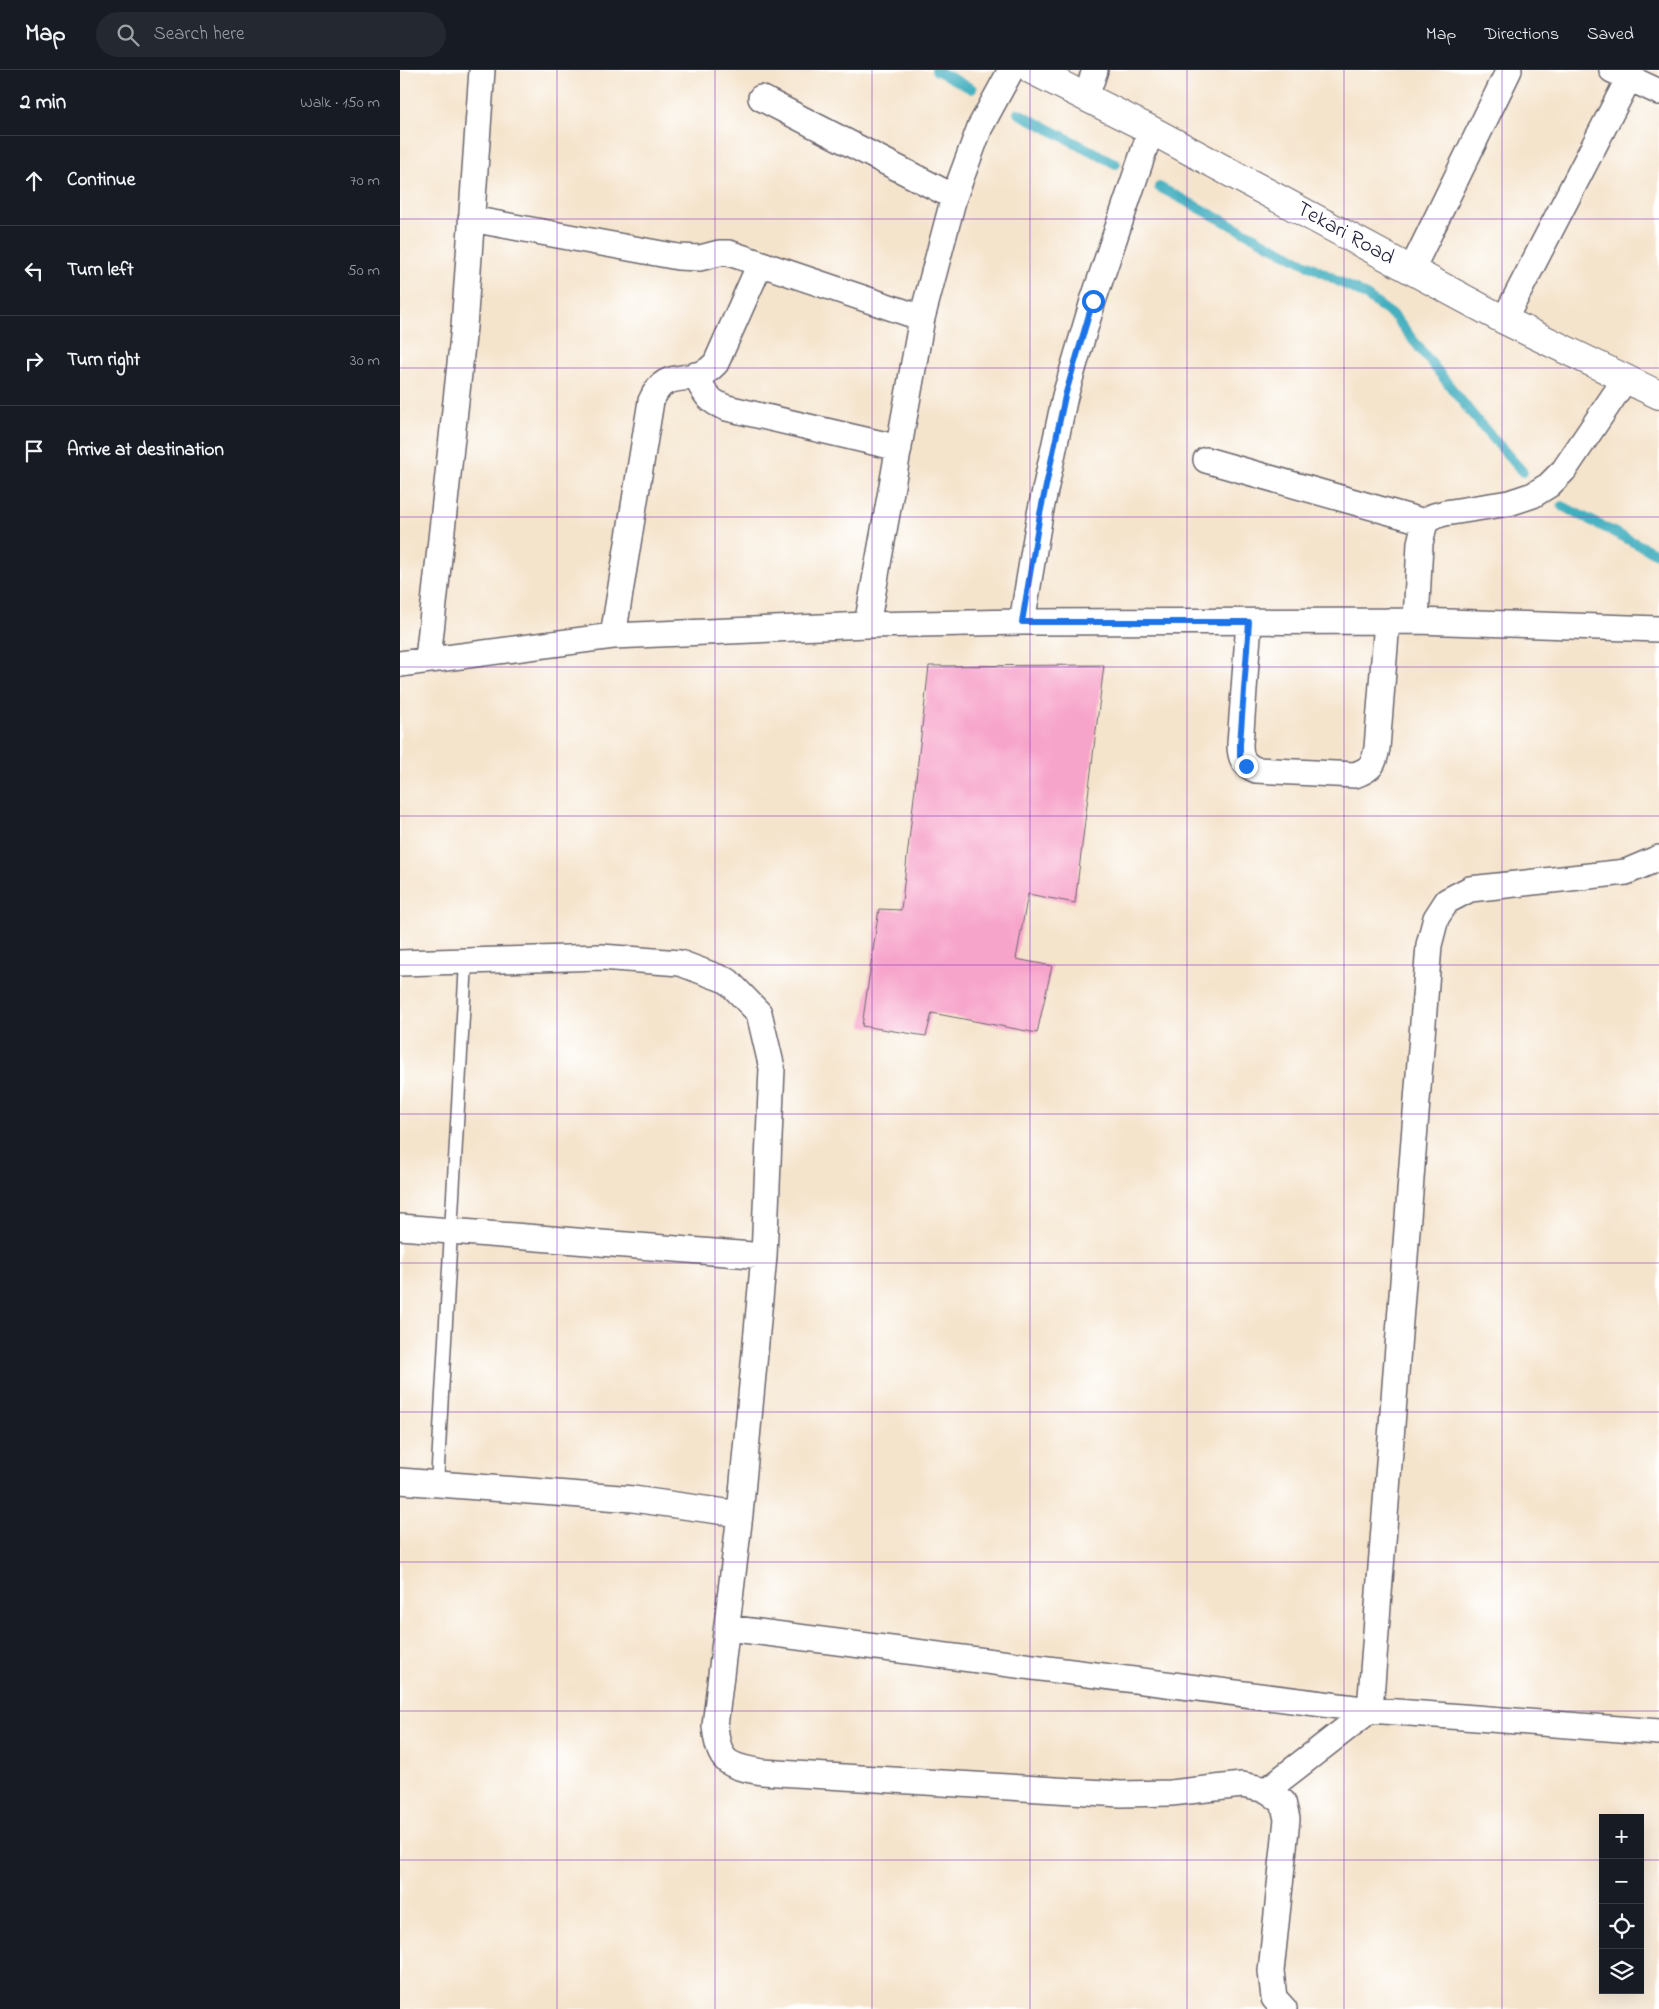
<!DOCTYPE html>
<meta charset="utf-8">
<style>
:root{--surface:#171b24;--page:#242831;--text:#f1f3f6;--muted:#9ea1a6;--line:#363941}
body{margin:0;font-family:"Indie Flower",sans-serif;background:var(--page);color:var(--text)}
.controls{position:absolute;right:15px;bottom:15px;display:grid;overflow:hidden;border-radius:0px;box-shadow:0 5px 20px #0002}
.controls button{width:45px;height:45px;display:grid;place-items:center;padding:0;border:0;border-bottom:1px solid var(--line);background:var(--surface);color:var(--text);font:25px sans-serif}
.stop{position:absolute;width:15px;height:15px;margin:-11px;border:4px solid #1a73e8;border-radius:50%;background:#fff}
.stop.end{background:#1a73e8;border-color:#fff;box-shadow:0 1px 5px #0008}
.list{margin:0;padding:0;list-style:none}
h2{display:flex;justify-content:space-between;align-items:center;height:65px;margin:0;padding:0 20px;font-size:21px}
h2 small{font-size:16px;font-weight:400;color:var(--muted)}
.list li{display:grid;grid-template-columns:32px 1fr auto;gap:15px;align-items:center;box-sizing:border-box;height:90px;padding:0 20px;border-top:1px solid var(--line)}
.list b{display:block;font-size:19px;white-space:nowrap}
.list em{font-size:16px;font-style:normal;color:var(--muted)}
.icon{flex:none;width:28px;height:28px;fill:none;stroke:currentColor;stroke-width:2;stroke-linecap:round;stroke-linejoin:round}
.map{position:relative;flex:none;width:1259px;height:1939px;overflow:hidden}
header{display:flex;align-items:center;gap:30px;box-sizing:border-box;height:70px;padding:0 25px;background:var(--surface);border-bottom:1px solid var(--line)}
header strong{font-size:24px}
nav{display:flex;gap:28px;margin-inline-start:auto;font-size:18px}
.search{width:350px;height:45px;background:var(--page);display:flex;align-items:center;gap:12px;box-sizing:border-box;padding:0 18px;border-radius:28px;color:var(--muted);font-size:19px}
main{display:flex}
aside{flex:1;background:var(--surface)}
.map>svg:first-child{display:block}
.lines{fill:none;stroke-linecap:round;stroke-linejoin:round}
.stream{stroke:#42afbf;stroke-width:10}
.building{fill:#f7a4ca}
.lane-casing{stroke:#6c666e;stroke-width:15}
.street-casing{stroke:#6c666e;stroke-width:28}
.highway-casing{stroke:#6c666e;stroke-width:30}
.lane{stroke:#fff;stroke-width:12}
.street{stroke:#fff;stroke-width:25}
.highway{stroke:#fff;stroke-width:28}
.route{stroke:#1a73e8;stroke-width:6}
.grid{fill:none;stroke:#7b2cbf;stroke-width:1;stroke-opacity:0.55}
.labels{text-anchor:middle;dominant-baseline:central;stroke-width:4;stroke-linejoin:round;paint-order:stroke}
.street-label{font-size:22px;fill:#22223b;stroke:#fff}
</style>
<header>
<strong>Map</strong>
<div class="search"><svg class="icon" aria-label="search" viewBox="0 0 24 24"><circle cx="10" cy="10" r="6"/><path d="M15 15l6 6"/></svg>Search here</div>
<nav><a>Map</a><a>Directions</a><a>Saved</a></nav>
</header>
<main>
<aside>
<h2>2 min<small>Walk · 150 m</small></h2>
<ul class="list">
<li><svg class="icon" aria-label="ahead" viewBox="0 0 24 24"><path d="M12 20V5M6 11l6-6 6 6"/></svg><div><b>Continue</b></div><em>70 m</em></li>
<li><svg class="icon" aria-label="left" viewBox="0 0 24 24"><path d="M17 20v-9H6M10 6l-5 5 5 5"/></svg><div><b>Turn left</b></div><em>50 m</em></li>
<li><svg class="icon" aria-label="right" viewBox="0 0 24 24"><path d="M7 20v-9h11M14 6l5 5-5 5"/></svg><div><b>Turn right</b></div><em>30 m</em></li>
<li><svg class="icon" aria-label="arrive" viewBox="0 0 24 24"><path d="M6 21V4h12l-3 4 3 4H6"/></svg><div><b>Arrive at destination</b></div></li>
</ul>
</aside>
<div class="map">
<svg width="1259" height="1939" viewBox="0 0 1259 1939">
<rect width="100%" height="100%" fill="#fff"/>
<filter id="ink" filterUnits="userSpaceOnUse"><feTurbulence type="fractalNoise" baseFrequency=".02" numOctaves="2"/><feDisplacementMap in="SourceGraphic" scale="10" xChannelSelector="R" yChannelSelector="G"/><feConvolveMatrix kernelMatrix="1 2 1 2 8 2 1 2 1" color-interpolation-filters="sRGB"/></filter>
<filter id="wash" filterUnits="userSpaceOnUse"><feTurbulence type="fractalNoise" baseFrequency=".0096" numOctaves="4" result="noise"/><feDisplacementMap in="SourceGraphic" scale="20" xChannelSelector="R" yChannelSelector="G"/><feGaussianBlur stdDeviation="1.12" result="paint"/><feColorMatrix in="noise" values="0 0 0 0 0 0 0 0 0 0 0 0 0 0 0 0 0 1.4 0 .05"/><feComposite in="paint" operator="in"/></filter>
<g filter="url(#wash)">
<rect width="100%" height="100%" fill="#f5e4cc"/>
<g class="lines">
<!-- stream -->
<path class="stream" d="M536,0L572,19
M618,43L716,94
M759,117L965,225L994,246L1076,349L1123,402
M1162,436L1259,485"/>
</g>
<g id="blocks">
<!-- building -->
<path class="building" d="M704,595L675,833L628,824L616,889L652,896L637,963L532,943L526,966L462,956L479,839L501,840L529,596Z"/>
</g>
</g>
<g filter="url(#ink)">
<use href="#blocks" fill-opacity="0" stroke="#6c666e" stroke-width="1"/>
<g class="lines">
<!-- lane casing -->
<g class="lane-casing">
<path id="lane" d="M37,1414L66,892"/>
</g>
<!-- street casing -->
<g class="street-casing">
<path id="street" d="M1212,0L1259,22
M686,27L695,0
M361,28L554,127
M71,149L278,187L300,188L319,183H329L522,248
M1011,201L1109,0
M1104,250L1229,8
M295,305C305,323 307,331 327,338L499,378
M806,390L1025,452
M1016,551L1020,473L1025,452L1034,446L1045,443L1109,433L1133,425L1149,415L1164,400L1226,308
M622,552L640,444L665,326L693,231L751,60
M849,552L840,674C840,688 843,694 856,700L955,705C971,699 974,695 977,678L987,551
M467,555L522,248L554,127L580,57L611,0
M213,566L251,331C265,298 284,315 307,301C310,299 313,296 316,293L360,194
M28,589L64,257L82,0
M0,594L213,566L467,555L622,552L1016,551L1259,559
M0,893L201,887L280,893L328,911L359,943L372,998L364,1186L340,1444L315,1656C319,1693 327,1696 362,1702L721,1724L771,1723L842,1715L867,1720L883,1732L887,1749L871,1901L874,1928L884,1939
M0,1157L364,1186
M0,1411L233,1429L340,1444
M327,1558L970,1640L1259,1662
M867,1720L970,1640L1029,875L1036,848L1047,831L1070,819L1226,802L1259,788"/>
</g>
<!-- highway casing -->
<g class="highway-casing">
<path id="highway" d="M632,0L751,60L1104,250L1259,325"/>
</g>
<!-- lane -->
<use href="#lane" class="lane"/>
<!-- street -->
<use href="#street" class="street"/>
<!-- highway -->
<use href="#highway" class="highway"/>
</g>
</g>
<g class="lines" filter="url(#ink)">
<!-- route -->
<path class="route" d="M693,231L665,326L640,444L622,552H849L840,674V686L846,696"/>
</g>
<!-- grid -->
<path class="grid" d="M157,0V1939M315,0V1939M472,0V1939M630,0V1939M787,0V1939M944,0V1939M1102,0V1939M0,149H1259M0,298H1259M0,447H1259M0,597H1259M0,746H1259M0,895H1259M0,1044H1259M0,1193H1259M0,1342H1259M0,1492H1259M0,1641H1259M0,1790H1203M1240,1790H1259"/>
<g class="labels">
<!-- street labels -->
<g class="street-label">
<text transform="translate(945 164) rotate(29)">Tekari Road</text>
</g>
</g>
</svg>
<div class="controls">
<button>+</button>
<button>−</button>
<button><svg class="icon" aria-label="locate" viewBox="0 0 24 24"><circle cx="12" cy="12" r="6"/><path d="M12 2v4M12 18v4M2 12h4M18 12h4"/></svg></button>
<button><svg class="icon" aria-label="layers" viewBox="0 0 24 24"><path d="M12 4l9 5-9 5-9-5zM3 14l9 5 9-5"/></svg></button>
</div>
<div class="stop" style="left:693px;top:231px"></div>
<div class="stop end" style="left:846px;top:696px"></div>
</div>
</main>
